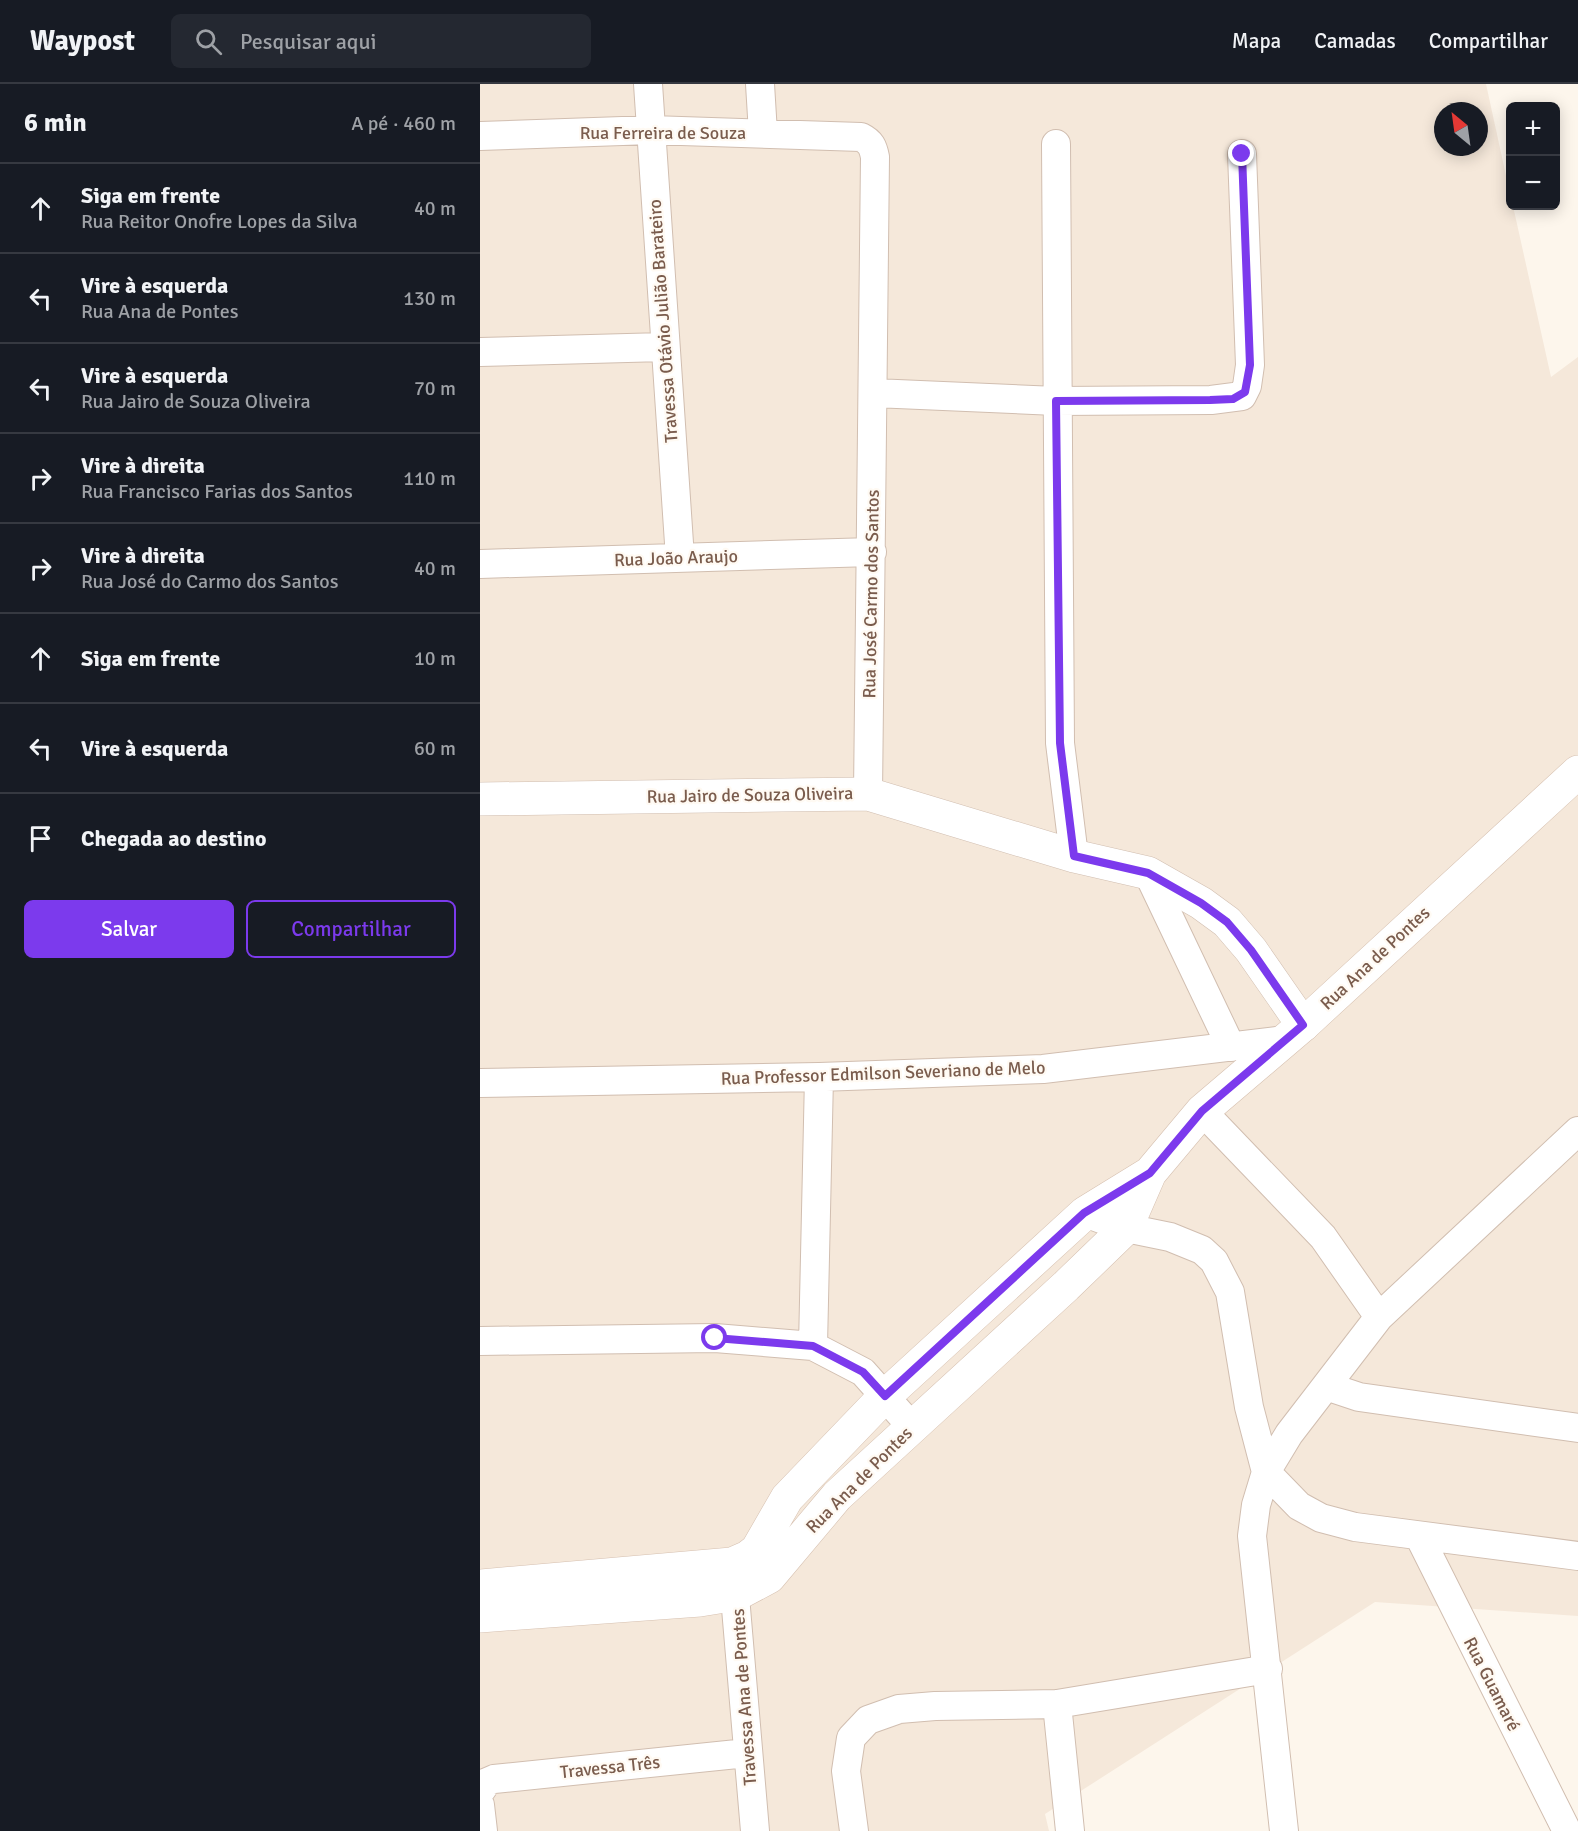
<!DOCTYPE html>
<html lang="pt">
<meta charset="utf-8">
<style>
:root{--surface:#171b24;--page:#242831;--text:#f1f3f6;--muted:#9ea1a6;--line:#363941;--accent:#7c3aed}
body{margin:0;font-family:Signika,sans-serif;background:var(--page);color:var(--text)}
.controls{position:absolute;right:18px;top:18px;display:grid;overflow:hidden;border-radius:9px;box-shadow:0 3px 15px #0003}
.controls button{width:54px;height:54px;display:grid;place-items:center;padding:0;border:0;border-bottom:2px solid var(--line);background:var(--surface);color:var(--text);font:30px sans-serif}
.compass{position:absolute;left:954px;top:18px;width:54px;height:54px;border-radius:50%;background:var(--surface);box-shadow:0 3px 15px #0003;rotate:331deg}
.stop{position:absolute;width:18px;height:18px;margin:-14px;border:4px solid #7c3aed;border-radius:50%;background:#fff}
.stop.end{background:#7c3aed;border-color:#fff;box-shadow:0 2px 6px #0008}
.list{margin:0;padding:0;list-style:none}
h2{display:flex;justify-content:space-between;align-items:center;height:78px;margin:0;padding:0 24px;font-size:26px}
h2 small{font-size:20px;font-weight:400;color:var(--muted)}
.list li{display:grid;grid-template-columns:39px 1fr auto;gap:18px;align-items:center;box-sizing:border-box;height:90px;padding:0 24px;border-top:2px solid var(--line)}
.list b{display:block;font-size:22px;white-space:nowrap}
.list p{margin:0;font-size:20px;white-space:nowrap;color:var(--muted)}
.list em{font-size:20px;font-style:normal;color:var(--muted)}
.actions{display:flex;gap:12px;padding:18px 24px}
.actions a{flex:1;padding:14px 0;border:2px solid var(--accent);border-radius:9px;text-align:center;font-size:21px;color:var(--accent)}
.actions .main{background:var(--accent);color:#fff}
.icon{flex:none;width:33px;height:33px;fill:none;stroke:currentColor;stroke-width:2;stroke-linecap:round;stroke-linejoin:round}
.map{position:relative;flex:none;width:1098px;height:1747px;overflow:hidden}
header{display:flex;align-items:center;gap:36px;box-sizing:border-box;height:84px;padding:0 30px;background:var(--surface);border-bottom:2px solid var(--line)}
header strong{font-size:28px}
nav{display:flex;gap:33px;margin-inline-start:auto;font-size:21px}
.search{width:420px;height:54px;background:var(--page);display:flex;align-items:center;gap:15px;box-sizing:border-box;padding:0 21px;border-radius:9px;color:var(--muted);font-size:22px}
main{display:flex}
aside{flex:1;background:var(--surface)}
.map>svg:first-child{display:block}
.residential{fill:#f5e8da;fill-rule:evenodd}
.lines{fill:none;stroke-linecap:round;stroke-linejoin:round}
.minor-casing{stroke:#d1beb0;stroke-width:30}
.tertiary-casing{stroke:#d1beb0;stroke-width:34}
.secondary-casing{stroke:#d6c0b0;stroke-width:34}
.minor{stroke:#fff;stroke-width:28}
.tertiary{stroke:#fff;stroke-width:33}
.secondary{stroke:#fff;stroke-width:33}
.route{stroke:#7c3aed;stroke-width:8}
.labels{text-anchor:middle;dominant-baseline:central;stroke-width:4.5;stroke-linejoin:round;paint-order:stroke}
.street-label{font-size:18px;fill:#7a5c4d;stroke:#fffaf3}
</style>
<header>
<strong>Waypost</strong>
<div class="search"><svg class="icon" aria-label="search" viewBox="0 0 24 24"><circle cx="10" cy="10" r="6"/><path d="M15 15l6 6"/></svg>Pesquisar aqui</div>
<nav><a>Mapa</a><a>Camadas</a><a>Compartilhar</a></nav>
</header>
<main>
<aside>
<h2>6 min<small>A pé · 460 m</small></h2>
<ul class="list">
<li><svg class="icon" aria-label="ahead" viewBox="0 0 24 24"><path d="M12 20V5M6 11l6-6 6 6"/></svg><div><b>Siga em frente</b><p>Rua Reitor Onofre Lopes da Silva</p></div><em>40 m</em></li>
<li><svg class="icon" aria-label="left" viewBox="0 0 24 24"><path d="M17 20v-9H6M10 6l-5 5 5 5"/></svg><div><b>Vire à esquerda</b><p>Rua Ana de Pontes</p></div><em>130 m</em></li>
<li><svg class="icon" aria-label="left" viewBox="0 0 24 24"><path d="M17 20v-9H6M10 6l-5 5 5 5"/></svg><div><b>Vire à esquerda</b><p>Rua Jairo de Souza Oliveira</p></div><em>70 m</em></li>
<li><svg class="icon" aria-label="right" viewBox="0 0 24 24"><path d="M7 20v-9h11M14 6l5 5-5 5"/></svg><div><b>Vire à direita</b><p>Rua Francisco Farias dos Santos</p></div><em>110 m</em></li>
<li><svg class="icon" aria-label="right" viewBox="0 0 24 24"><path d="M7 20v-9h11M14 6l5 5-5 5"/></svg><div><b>Vire à direita</b><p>Rua José do Carmo dos Santos</p></div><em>40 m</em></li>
<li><svg class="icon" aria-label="ahead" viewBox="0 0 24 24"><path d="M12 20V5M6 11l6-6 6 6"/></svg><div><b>Siga em frente</b></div><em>10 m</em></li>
<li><svg class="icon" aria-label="left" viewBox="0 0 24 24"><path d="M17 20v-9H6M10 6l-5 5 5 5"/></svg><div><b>Vire à esquerda</b></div><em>60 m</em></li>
<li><svg class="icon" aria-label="arrive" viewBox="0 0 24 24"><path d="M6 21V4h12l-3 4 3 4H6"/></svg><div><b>Chegada ao destino</b></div></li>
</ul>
<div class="actions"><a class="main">Salvar</a><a>Compartilhar</a></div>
</aside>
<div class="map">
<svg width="1098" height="1747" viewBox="0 0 1098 1747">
<rect width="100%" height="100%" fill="#fdf6ec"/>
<!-- residential -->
<path class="residential" d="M0,0H1006L1030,110V122H1033L1071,293L1098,273V1532L895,1518L565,1730L569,1747H0ZM963,27H999V63H963Z"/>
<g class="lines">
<!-- minor casing -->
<g class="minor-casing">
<path id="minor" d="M168,0L200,474
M280,0L283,49
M0,52L171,46L381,53C391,58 393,63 395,73L388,710
M576,60L580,659L594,772
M0,268L184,263
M394,309L576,317L731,316L762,312L767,302L770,281L762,70
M0,480L392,468
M668,789L751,963
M0,999L339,993L563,985L805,956
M722,1027L843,1153L899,1233
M605,1129L646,1144L690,1153L722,1166L734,1177L750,1208L769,1323L786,1388L819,1422L841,1434L875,1443L1098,1472
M0,1257L235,1254L333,1262L383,1288L432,1343
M333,1262L339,993
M846,1302L879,1313L1098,1344
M939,1452L1087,1747
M253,1489L275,1747
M577,1620L590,1747
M0,1708L7,1698L14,1695L267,1669
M0,1721L3,1747
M374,1747L366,1687L371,1654L388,1636L419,1625L455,1622L577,1620L788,1585
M804,1747L772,1452L776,1421L786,1388L809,1350L899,1233L1098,1047"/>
</g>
<!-- tertiary casing -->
<g class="tertiary-casing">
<path id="tertiary" d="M0,715L388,710L594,772L668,789L721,819L747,838L771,866L823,941"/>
</g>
<!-- secondary casing -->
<g class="secondary-casing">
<path id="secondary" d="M0,1502L252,1480L268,1473L277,1466L307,1414L405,1312L605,1129L670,1089
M0,1532L220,1516L257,1510L289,1493L357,1412L586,1202L646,1144L670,1089L722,1027L823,941L1098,688"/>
</g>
<!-- minor -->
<use href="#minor" class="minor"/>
<!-- tertiary -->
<use href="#tertiary" class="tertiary"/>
<!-- secondary -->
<use href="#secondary" class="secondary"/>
</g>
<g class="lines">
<!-- route -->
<path class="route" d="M235,1254L333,1262L383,1288L405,1312L604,1129L670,1089L722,1027L823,941L771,866L747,838L721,819L668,789L594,772L580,659L576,317L730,316L753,315L765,308L770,281L762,70"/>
</g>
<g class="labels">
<!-- street labels -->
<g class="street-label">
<text x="183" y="49">Rua Ferreira de Souza</text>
<text transform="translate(183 237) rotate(-94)">Travessa Otávio Julião Barateiro</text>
<text transform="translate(196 474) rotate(-2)">Rua João Araujo</text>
<text transform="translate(391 510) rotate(-89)">Rua José Carmo dos Santos</text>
<text transform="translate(270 711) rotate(-1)">Rua Jairo de Souza Oliveira</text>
<text transform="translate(895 874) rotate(-43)">Rua Ana de Pontes</text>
<text transform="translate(403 989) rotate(-2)">Rua Professor Edmilson Severiano de Melo</text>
<text transform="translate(379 1396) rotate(-45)">Rua Ana de Pontes</text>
<text transform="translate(1012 1600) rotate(63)">Rua Guamaré</text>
<text transform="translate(264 1613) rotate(-94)">Travessa Ana de Pontes</text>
<text transform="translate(130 1683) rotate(-6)">Travessa Três</text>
</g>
</g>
</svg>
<div class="controls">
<button>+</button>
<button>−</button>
</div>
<svg class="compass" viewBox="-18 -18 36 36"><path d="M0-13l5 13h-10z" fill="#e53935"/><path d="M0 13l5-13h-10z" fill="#9ea1a6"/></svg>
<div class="stop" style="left:235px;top:1254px"></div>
<div class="stop end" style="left:762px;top:70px"></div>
</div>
</main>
